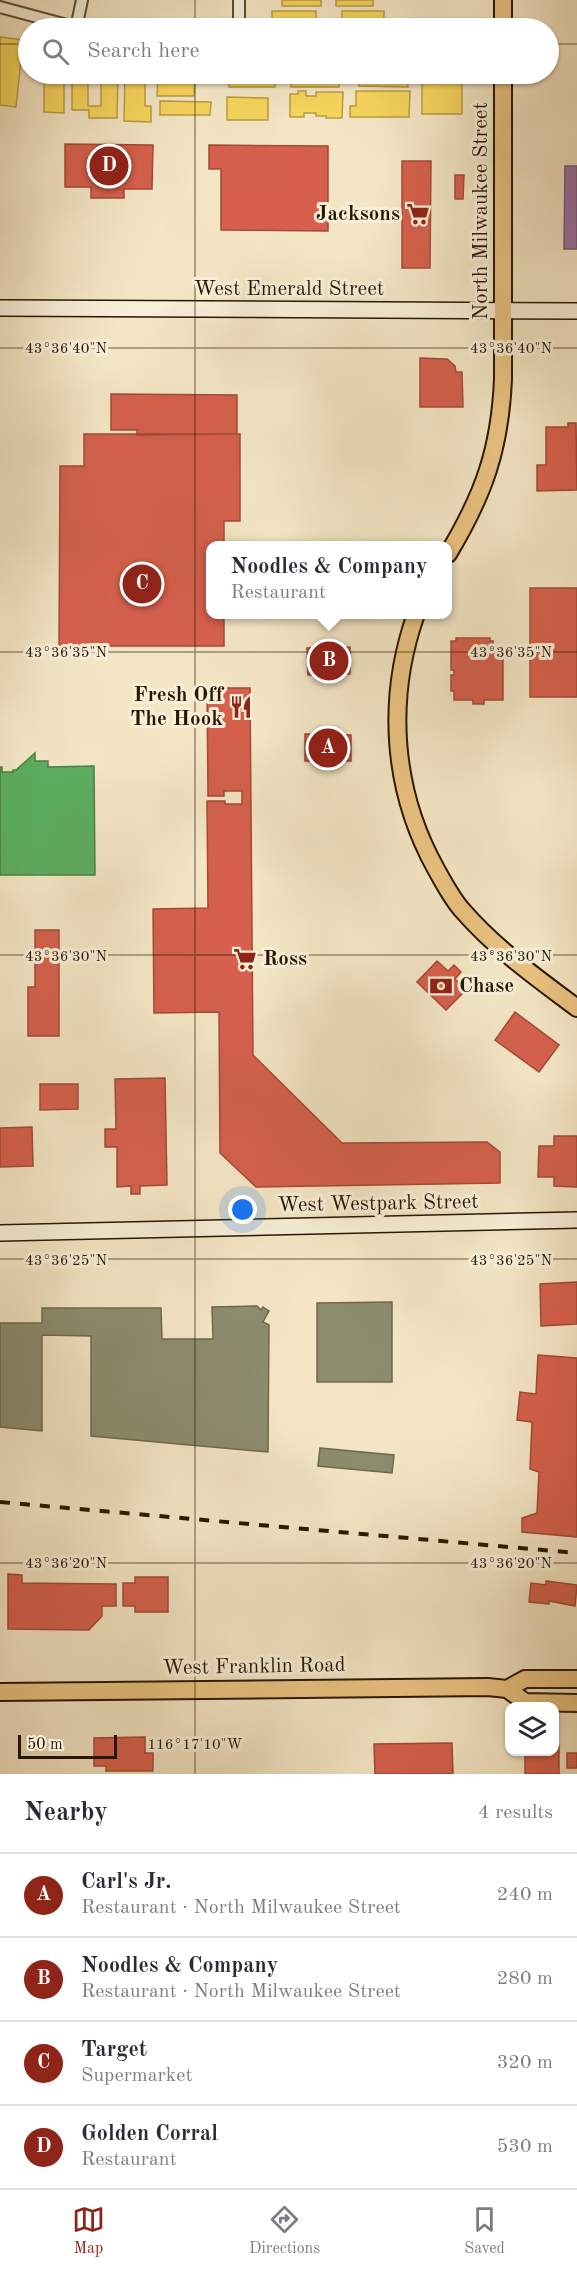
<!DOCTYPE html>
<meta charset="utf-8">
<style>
:root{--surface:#fff;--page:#f7f7f7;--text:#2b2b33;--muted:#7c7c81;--line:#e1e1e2;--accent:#8f2418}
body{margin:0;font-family:"Old Standard TT",serif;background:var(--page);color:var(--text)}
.controls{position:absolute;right:18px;bottom:18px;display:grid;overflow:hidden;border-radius:12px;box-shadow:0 2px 4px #0004}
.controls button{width:54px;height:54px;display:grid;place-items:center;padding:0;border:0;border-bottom:2px solid var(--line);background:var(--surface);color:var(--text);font:30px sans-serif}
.scale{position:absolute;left:18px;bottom:15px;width:99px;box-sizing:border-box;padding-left:6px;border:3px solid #281600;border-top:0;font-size:16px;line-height:21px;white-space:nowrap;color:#281600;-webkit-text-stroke:4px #f8efd9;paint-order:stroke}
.you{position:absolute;left:243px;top:1210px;width:21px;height:21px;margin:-15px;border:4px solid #fff;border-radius:50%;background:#1a73e8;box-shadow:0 0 0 9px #1a73e833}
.badge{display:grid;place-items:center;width:39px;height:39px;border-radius:50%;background:var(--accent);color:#fff;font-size:20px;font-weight:700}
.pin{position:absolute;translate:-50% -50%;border:3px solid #fff;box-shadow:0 2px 6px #0006}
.popup{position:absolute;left:206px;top:541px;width:246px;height:78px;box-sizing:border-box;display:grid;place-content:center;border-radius:12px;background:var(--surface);filter:drop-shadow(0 2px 4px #0005);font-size:20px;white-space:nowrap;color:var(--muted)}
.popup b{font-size:22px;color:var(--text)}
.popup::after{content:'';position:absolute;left:50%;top:100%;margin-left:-12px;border:12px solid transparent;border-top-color:var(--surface)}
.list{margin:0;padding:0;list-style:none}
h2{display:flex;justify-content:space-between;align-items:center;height:78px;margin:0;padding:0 24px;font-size:26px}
h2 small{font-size:20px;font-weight:400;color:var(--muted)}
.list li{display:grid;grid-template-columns:39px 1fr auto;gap:18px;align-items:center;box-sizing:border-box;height:84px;padding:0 24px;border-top:2px solid var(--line)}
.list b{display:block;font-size:22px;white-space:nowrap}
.list p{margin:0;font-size:20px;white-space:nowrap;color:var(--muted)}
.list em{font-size:20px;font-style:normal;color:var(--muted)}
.icon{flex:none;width:33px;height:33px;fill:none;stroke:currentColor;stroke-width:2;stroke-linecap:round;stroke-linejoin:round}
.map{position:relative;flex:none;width:577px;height:1774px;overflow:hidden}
.search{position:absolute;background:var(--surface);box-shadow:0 2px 4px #0004;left:18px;right:18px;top:18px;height:66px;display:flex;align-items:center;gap:15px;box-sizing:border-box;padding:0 21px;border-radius:33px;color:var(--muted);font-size:22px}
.sheet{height:414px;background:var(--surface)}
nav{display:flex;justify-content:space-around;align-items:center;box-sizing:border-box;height:84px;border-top:2px solid var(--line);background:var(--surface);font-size:16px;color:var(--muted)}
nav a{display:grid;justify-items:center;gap:3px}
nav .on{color:var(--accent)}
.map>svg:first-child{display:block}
.homes{fill:#f6d55c;stroke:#b89c40;stroke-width:1.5}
.shops{fill:#d6604d;stroke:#a24a36;stroke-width:1.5}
.offices{fill:#9970ab;stroke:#775578;stroke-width:1.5}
.public{fill:#5aae61;stroke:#4b8044;stroke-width:1.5}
.industry{fill:#8c8c6e;stroke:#6e694d;stroke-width:1.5}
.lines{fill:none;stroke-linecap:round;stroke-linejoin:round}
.street-casing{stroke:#5b4a31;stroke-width:14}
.secondary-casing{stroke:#281600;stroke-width:18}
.primary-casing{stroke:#281600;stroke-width:20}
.street{stroke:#f8efd9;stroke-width:10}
.secondary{stroke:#f8efd9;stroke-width:15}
.primary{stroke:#eac382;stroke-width:16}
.rail{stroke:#281600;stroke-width:4;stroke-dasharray:10 10;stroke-linecap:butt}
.ticks{fill:none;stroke:#281600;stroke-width:1.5;stroke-opacity:0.45}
.labels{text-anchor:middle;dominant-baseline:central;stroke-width:6;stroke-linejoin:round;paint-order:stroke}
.street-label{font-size:21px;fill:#281600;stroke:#f8efd9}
.poi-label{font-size:21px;font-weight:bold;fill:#281600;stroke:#f8efd9;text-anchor:end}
.ticks-label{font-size:15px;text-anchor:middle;fill:#281600;stroke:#f8efd9;stroke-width:6;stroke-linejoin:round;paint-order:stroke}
</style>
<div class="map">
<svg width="577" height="1774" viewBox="0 0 577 1774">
<rect width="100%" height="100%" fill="#f4e6c5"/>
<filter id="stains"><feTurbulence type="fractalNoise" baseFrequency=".00333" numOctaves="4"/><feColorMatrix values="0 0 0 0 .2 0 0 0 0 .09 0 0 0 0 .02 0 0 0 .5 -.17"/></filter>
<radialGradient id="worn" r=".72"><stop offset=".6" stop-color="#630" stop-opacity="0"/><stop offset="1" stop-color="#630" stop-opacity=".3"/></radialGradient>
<!-- homes -->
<path class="homes" d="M282,0H321V6H282Z
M336,0H373V6H336Z
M272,11H316V26H272Z
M342,11H384V26H342Z
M416,21H434V28H416Z
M0,37L23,40L16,107L0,105Z
M44,74H64V113L44,112Z
M72,74H88V106H101V74H118L117,118H89V110H72Z
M125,74H145V106H151V122L124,121Z
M158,74L195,75L194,96H157Z
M291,74L340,75L339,87H291Z
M359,74L408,75V87L359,86Z
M229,75H275V87H229Z
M422,79H462V114H422Z
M298,91H306V96H316V92H343L342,118H326V116H316V113H304V117H290V94H298Z
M356,91H410L409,117H350V106H356Z
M227,97L268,98V120H227Z
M160,101L211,102L210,115H160Z"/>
<!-- shops -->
<path class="shops" d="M65,144L153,145L152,189H124V198H91V187H65Z
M209,145L328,146V231L221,230V169H209Z
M402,161H431L430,268H402Z
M455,175H464L463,199H455Z
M420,358L447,359L455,366L456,372H462L463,407H420Z
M111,394L237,395V434L137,435V430H111Z
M568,423H576L577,490L537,491V465H546V427H568Z
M84,434H240V521H224V546H210V614H224V646H59L60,466H84Z
M530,588H577V697H530Z
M456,638H490V641H493V653H503V700H484V704H473V700H454V691H451V675H454V670H451V641H456Z
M350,647V674L308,675L307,648Z
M207,688H250L253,1055L342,1143L487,1142L500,1152V1183L256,1187L220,1153L219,1012L154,1013L153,909L208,908L207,801H225V804H242V791H224V796H208Z
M305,734L351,735V761H305Z
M35,930H59V1036H28V987H35Z
M437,961L448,971L454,965L461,972L455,979L466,990L446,1010L417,982Z
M515,1012L559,1045L539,1072L495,1040Z
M165,1078L167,1185L140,1186V1194H131V1186L117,1187V1147H105V1129H116L115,1079Z
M40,1084H78V1109L40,1110Z
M32,1127L33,1166L0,1167V1128Z
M554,1136H577V1187L554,1186V1177H538L539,1146H554Z
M577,1282V1324L541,1326L540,1284Z
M538,1355L577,1358V1537L522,1532V1518L537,1513L539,1472L530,1469L532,1422L517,1420L520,1392L536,1394Z
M8,1574L22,1575V1583L116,1584V1606H102V1616L89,1630L8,1629Z
M135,1577H168V1612H135V1606H123V1583H135Z
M546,1581L577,1585L575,1606L549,1601V1604L529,1602L531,1583L546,1585Z
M145,1737V1753H153V1771H106V1766H94V1738Z
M452,1743L453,1774H375L374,1744Z
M554,1746H559V1774H525V1752H554Z
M567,1753H577V1768H567Z"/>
<!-- offices -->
<path class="offices" d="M565,166H577V249H564Z"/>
<!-- public -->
<path class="public" d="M35,753V761H48V767L94,766L95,875H0V767H2V772H13V770H16Z"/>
<!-- industry -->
<path class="industry" d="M392,1302V1382H317V1303Z
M257,1306L261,1310L263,1307L269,1311L263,1322L269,1325L268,1452L91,1436V1336L42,1335V1431L0,1427V1323H42V1308H161L162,1339H213L212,1307Z
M320,1448L394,1455L392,1473L318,1466Z"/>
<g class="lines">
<!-- street casing -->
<g class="street-casing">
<path id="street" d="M239,0V28
M0,7L78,28
M76,28L82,0"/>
</g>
<!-- secondary casing -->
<g class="secondary-casing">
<path id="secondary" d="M0,308L577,311
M0,1233L577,1220"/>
</g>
<!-- primary casing -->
<g class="primary-casing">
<path id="primary" d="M503,28V0
M448,554C484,494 500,449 503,379V74
M416,614C386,699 392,790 436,869C444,883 452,899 463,911C496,949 537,978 577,1008
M507,1689L525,1679H577
M0,1692L488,1687L507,1689L525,1702L577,1703"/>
</g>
<!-- street -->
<use href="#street" class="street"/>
<!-- secondary -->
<use href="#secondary" class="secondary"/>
<!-- primary -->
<use href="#primary" class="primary"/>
<!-- rail -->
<path class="rail" d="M0,1502L577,1553"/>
</g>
<!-- ticks -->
<path class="ticks" d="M195,0V28M0,44H28M548,44H577M195,74V1774M0,348H577M0,652H577M0,955H577M0,1259H577M0,1563H577"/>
<!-- icons -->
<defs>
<g id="supermarket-bare" transform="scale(1.8)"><path d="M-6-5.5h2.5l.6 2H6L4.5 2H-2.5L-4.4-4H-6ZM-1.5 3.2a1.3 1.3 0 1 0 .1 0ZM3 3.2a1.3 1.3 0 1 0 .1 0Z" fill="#8f2418" stroke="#f8efd9" stroke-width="2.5" paint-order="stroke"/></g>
<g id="restaurant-bare" transform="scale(1.8)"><path d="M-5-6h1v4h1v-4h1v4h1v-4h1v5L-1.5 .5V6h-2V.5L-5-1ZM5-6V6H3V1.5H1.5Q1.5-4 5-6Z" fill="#8f2418" stroke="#f8efd9" stroke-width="2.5" paint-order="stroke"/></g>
<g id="bank-bare" transform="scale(1.8)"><path d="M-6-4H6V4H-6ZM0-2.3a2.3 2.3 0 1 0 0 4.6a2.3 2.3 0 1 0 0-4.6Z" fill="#8f2418" stroke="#f8efd9" stroke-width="2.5" paint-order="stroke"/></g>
</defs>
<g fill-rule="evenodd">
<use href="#supermarket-bare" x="418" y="214"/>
<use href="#restaurant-bare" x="241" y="707"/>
<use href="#supermarket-bare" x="245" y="959"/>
<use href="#bank-bare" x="441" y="986"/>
</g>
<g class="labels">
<!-- street labels -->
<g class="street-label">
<text transform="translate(481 211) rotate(-90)">North Milwaukee Street</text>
<text x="289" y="289">West Emerald Street</text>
<text transform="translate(378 1204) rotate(-1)">West Westpark Street</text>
<text transform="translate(254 1667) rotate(-1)">West Franklin Road</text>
</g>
<!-- poi labels -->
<g class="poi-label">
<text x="400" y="214">Jacksons</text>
<text x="223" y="695">Fresh Off<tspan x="223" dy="24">The Hook</tspan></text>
<text x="263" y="959" text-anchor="start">Ross</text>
<text x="459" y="986" text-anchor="start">Chase</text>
</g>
</g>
<g class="ticks-label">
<text x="66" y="353">43°36'40"N</text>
<text x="511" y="353">43°36'40"N</text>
<text x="66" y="657">43°36'35"N</text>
<text x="511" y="657">43°36'35"N</text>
<text x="66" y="961">43°36'30"N</text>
<text x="511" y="961">43°36'30"N</text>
<text x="66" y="1265">43°36'25"N</text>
<text x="511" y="1265">43°36'25"N</text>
<text x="66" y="1568">43°36'20"N</text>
<text x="511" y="1568">43°36'20"N</text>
<text x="195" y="1749">116°17'10"W</text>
</g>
<rect width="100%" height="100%" filter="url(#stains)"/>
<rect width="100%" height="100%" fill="url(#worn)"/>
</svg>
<div class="controls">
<button><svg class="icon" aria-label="layers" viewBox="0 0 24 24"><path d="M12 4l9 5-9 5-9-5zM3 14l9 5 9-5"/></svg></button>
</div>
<div class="scale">50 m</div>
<div class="you"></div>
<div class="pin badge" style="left:328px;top:748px">A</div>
<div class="pin badge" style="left:329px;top:661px">B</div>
<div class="popup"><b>Noodles &amp; Company</b>Restaurant</div>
<div class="pin badge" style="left:142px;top:584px">C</div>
<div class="pin badge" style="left:109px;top:166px">D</div>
<div class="search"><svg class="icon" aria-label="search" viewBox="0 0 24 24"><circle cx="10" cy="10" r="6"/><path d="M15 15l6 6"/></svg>Search here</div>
</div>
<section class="sheet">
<h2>Nearby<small>4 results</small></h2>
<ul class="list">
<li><span class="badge">A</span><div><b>Carl's Jr.</b><p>Restaurant · North Milwaukee Street</p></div><em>240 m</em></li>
<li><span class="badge">B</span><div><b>Noodles &amp; Company</b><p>Restaurant · North Milwaukee Street</p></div><em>280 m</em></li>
<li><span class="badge">C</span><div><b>Target</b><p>Supermarket</p></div><em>320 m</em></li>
<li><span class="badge">D</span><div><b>Golden Corral</b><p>Restaurant</p></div><em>530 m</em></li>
</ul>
</section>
<nav>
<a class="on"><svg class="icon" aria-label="map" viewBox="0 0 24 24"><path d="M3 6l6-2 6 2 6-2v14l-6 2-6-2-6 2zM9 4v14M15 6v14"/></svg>Map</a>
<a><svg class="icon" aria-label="directions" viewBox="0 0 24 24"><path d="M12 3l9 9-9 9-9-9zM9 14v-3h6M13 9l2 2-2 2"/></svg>Directions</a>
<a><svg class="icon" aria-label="saved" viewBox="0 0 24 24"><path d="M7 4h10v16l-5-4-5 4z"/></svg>Saved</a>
</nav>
